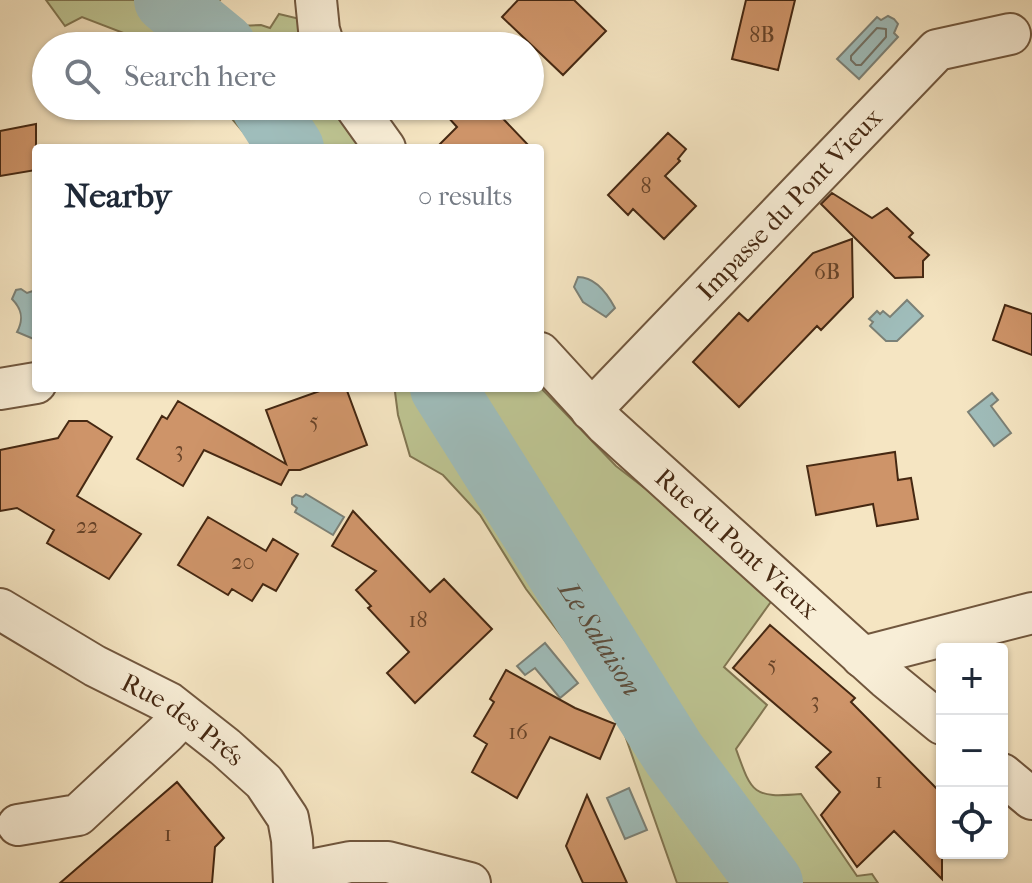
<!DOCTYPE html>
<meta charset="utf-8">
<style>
:root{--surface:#fff;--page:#f6f6f7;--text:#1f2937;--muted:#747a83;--line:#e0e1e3}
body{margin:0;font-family:"IM FELL French Canon",serif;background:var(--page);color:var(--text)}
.controls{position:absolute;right:24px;bottom:24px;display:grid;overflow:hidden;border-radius:8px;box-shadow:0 2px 6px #0004}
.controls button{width:72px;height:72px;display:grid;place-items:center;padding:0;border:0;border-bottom:2px solid var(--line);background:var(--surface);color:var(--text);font:40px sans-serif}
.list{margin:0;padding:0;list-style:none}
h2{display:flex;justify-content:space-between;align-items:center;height:104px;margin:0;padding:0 32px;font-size:34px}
h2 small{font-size:26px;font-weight:400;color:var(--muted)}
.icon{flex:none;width:44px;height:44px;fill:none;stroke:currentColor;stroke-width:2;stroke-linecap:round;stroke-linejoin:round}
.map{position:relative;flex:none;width:1032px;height:883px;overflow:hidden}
.search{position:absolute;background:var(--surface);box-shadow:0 2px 6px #0004;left:32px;top:32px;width:512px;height:88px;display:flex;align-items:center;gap:20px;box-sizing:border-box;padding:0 28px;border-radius:44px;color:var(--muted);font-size:30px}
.panel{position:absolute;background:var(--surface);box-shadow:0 2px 6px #0004;left:32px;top:144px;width:512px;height:248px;border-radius:8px}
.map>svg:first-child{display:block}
.green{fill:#bdc492;stroke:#817652;stroke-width:2}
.water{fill:#9fbdbb;stroke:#7b8177;stroke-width:2}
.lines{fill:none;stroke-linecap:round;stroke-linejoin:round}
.shore{stroke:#727266;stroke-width:2}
.river{stroke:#9fbdbb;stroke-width:66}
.building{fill:#ce9469;stroke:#452812;stroke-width:2}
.minor-casing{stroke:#71573e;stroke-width:44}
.minor{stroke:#f8eed7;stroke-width:40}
.labels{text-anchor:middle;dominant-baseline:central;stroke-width:6;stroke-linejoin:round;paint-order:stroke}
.number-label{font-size:22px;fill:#674328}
.street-label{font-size:26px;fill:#452812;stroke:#f8eed7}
.water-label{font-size:28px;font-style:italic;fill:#5c4d3c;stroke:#f8eed7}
</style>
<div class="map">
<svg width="1032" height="883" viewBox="0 0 1032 883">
<rect width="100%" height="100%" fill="#f5e5c2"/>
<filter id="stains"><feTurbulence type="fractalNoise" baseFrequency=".0025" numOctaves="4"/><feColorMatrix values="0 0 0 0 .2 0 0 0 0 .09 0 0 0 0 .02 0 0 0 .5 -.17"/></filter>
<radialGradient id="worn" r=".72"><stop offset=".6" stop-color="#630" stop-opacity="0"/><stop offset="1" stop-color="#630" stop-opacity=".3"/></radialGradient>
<!-- green -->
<path class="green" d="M46,0H220L187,34H126L82,17L65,26Z
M279,14L300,19L304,46H220L239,26L261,25L270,28Z
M221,106H330L361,148H250L251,141Z
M540,387L616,466L686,520L773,599L724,667L767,705L736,749C752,794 753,798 801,794L857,876L872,874L878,883H677L615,707L526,589L480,515L443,475L410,456L398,415L395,392L399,388Z"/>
<!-- water -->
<path class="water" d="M888,16L894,19L898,24L894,33L898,37L859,79L837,59L877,17L881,20Z
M578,277C595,277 607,293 615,308L606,317L583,302L574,287Z
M21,289L27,293L36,290V340L17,332C24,319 22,309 12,299L16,290Z
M907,300L923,316L897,341H886L870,326L873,322L869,319L877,311L880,314L883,311L890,317Z
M992,393L998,400L991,406L1011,433L994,446L968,412Z
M306,494L344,517L333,535L295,512L297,508L292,504V498L296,495L303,497Z
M545,643L578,683L560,698L535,668L525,675L517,666Z
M629,788L647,830L625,839L607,798Z"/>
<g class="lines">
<!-- shore -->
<path class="shore" d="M877,28L886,29V37L861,65H856L851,60V56Z"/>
<!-- river -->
<g class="river">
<path d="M167,0L223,46"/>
<path d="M264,106L291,148"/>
<path id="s1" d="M443,388L674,754L770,883"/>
</g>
</g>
<!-- building -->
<path class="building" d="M518,0H574L606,31L563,75L502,17Z
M746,0H795L778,70L732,59Z
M438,106H491L531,148H436L457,127Z
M36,124V170L0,176V131Z
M668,133L686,149L678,159L680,161L665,176L696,206L664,239L633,209L628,215L608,195Z
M832,193L872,218L887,208L913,233L909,237L929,255L923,261V277L895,278L821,204Z
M852,239L853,297L821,330L817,326L739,407L693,362L739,313L748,321L813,253Z
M1005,305L1032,314V355L993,340Z
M328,388H346L367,445L300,470H289L281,485L204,450L183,486L137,459L162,416L167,419L178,401L286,464L266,410Z
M69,421H87L112,437L77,496L141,534L109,579L47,543L54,530L17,508L0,511V450L58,438Z
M895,452L898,480L911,478L918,519L877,526L873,504L816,515L807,466Z
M353,511L430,592L444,579L492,629L415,703L387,673L409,652L368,608L371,606L356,590L376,571L332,546Z
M208,517L266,551L273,539L298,554L276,591L263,584L252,601L232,589L228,595L178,565Z
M770,625L855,698L851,702L942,794V879L894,831L857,867L821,815L840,792L816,767L831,752L733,668Z
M506,670L575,708L615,724L600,759L550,737L517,798L472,772L487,744L474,736L494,702L490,699Z
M177,782L224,838L215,847L212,883H60Z
M587,795L627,883H583L566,846Z"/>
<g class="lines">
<!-- minor casing -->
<g class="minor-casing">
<g id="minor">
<path d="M316,0L319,30L324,46"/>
<path d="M355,106L385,148"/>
<path id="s2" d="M540,353L606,425L886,678L942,724"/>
<path d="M0,389L36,383"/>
<path id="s3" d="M591,410L937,50L1010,34"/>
<path id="s4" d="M0,609L95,666L169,703L225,747L264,782L288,818L292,840L294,883"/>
<path d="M862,657L1032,613"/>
<path d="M1002,774L1032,799"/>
<path d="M18,825L78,815L166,733L183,715"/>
<path d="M295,873L350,862H388L470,883"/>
</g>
</g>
<!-- minor -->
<use href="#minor" class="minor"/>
</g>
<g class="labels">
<!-- number labels -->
<g class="number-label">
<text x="762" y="35">8B</text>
<text x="646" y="186">8</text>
<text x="827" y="272">6B</text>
<text x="314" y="421">5</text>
<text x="179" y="450">3</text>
<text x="87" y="526">22</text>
<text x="243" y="562">20</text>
<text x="418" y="620">18</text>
<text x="772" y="664">5</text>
<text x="815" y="701">3</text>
<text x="518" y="732">16</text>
<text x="879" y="781">1</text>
<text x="168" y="834">1</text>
</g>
<!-- street labels -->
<g class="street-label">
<text stroke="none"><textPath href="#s3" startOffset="286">Impasse du Pont Vieux</textPath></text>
<text stroke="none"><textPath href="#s2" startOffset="274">Rue du Pont Vieux</textPath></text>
<text stroke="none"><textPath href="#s4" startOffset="214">Rue des Prés</textPath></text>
</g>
<!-- water labels -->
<g class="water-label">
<text stroke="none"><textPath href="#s1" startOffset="296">Le Salaison</textPath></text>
</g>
</g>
<rect width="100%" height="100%" filter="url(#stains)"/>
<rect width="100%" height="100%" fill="url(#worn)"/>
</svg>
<div class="controls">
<button>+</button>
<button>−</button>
<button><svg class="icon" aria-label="locate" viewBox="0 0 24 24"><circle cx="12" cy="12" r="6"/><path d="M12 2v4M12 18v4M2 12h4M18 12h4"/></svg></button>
</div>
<div class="search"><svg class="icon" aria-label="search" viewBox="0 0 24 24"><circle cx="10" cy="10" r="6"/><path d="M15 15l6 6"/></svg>Search here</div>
<section class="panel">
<h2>Nearby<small>0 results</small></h2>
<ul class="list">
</ul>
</section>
</div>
